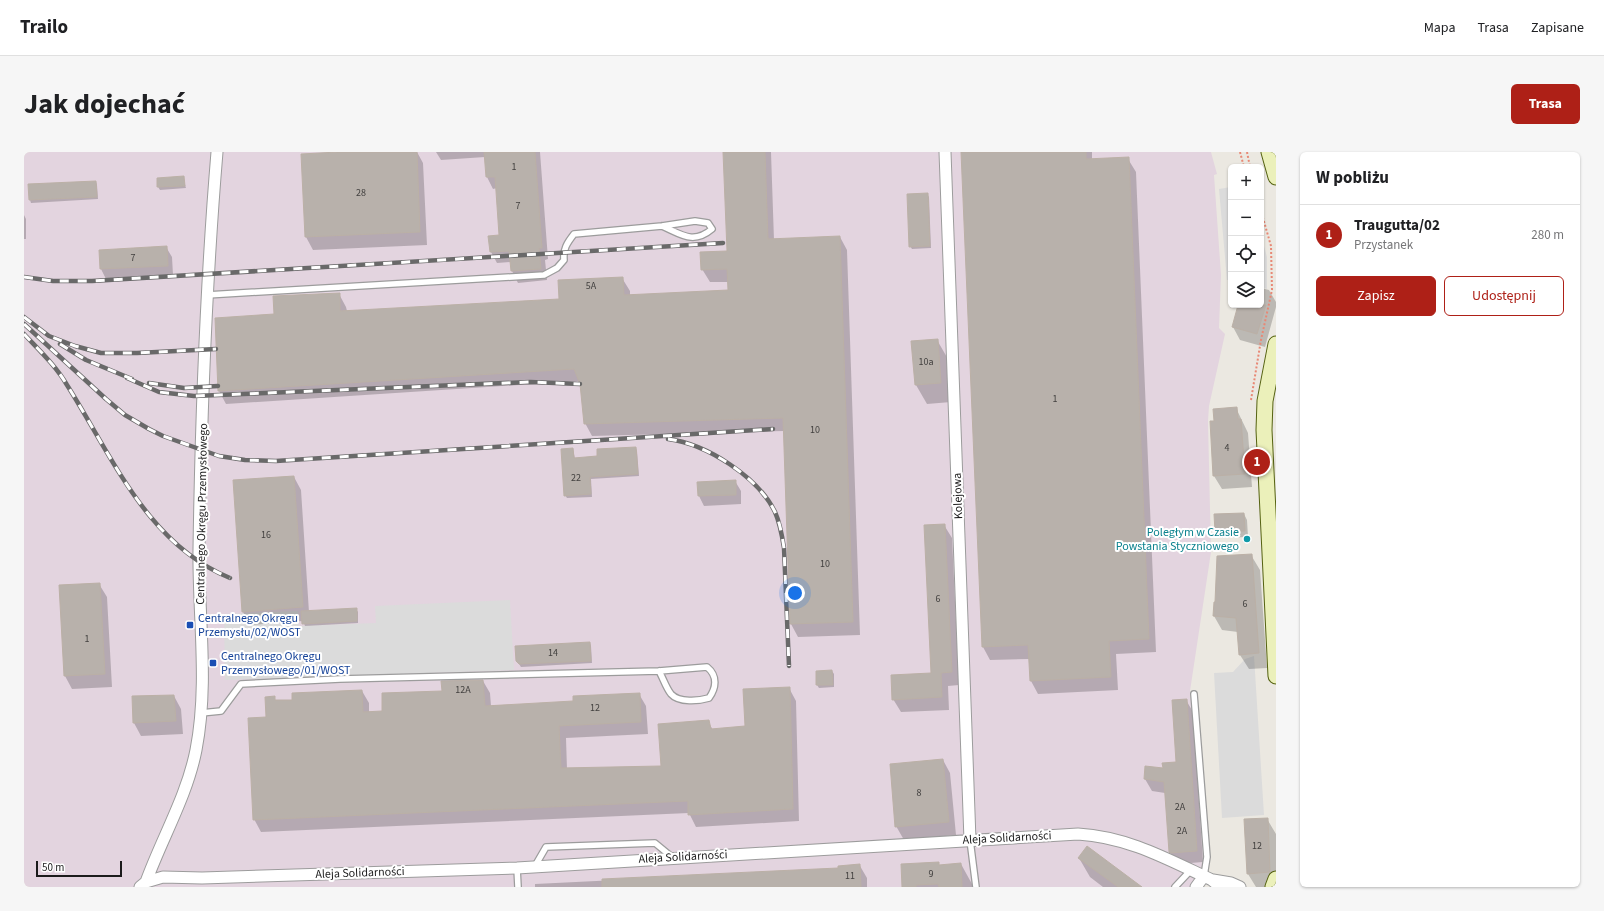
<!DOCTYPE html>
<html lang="pl">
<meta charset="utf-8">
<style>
:root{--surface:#fff;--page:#f6f6f6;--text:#202124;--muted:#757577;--line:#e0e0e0;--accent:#ae2017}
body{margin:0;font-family:"Source Sans 3",sans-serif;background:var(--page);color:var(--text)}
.controls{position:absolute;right:12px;top:12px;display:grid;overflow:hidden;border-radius:6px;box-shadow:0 1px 3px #0004}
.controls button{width:36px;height:36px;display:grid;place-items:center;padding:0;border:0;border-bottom:1px solid var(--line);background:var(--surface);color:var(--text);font:20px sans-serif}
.scale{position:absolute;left:12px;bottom:10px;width:86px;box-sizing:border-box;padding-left:4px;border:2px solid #1b1b1b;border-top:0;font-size:11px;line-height:14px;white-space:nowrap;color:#1b1b1b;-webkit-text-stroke:3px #fff;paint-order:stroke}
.you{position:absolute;left:771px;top:441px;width:14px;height:14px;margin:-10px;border:3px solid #fff;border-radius:50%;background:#1a73e8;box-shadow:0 0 0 6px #1a73e833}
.badge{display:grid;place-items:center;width:26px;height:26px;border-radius:50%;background:var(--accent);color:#fff;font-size:13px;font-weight:700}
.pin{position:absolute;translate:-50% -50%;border:2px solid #fff;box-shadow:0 1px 4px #0006}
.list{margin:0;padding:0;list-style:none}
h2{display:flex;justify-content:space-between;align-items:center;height:52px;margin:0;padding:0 16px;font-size:17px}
h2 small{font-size:13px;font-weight:400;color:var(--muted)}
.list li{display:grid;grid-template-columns:26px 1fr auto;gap:12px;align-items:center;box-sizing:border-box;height:60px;padding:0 16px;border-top:1px solid var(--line)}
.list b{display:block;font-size:15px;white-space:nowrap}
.list p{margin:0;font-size:13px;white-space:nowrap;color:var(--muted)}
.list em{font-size:13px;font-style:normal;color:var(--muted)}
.actions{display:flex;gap:8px;padding:12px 16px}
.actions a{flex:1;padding:9px 0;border:1px solid var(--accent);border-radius:6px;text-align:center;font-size:14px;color:var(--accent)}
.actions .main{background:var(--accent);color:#fff}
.icon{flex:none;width:22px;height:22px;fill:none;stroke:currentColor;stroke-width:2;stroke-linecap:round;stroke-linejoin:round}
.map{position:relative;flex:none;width:1252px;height:735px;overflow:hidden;border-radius:6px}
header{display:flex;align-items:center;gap:24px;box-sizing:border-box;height:56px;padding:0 20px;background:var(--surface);border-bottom:1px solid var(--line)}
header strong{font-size:19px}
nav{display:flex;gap:22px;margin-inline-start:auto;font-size:14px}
.intro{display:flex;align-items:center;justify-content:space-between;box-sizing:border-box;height:96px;padding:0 24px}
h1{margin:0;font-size:28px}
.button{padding:10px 18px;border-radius:6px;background:var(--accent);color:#fff;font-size:14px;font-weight:700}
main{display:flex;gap:24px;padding:0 24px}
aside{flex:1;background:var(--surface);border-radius:6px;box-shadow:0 1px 3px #0004}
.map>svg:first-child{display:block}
.industrial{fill:#e3d4df}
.parking{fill:#dbdbdb}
.shadow{fill:#0003}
.building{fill:#b8b1ab;stroke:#bbb0a6}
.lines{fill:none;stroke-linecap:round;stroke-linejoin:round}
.lane-casing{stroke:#9c9c9c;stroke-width:8}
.street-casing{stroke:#9c9c9c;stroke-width:13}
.secondary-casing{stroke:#556211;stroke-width:17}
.path{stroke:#e88875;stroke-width:2;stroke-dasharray:2 2;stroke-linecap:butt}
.lane{stroke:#fff;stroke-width:5.5}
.street{stroke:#fff;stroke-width:11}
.secondary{stroke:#ebf0ba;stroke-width:15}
.rail-casing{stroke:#696969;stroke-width:4.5}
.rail{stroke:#fff;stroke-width:3;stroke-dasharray:9;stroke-linecap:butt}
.culture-dot{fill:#0f9aa8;stroke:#fff;stroke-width:1.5}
.transit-dot{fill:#1a4fb4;stroke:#fff;stroke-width:1.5}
.labels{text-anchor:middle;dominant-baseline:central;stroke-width:4;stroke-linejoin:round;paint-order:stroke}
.number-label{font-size:10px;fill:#42403f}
.street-label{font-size:12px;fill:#1b1b1b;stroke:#fff}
.culture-label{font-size:12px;fill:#0d838f;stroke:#fff;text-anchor:end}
.transit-label{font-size:12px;fill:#164399;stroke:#fff;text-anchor:start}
</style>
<header>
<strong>Trailo</strong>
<nav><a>Mapa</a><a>Trasa</a><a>Zapisane</a></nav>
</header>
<div class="intro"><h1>Jak dojechać</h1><a class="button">Trasa</a></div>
<main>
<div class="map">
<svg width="1252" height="735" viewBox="0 0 1252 735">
<rect width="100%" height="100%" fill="#ebe8e1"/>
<!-- industrial -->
<path class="industrial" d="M0,0H1187L1193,22L1190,23L1197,123L1195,176L1201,182L1185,254L1184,269L1187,400L1166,539L1183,705L1172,735H0Z"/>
<!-- parking -->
<path class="parking" d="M1207,35V128H1203L1195,37Z
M1237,83L1243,105V137L1237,135Z
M486,448L490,518L201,528L200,462L274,459L275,474L352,471L351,454Z
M1230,504L1240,663L1198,666L1190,521L1209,520L1221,507Z"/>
<!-- shadow -->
<path class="shadow" d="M336,0H393L399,11L403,93L289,98L282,85Z
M412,0H516L524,107L521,108L523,128L494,131L488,119L487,110L473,111L467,100L476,84L473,36L469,37L463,25L461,5L417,8Z
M700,0H747L750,88L816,85L823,98L836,483L774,485L767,472L760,279L568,284L561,271L556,229L202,252L195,239L251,163L315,142L322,155L323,159L536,148L598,126L606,139V144L705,139V130H686L678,117L704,100Z
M938,0H1068V8L1104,7L1112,20L1132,500L1092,502L1094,538L1014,542L1007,529L1006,507L966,508L959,495Z
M159,26L162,36L136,38L134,35Z
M72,30L73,33L74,47L7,51L6,48Z
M903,42L905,45L907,96L888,97L886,94Z
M0,63L2,67V87H0Z
M142,95L148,105L149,123L82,127L77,117L76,99Z
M1237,136L1245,138L1252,150V155L1241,195L1216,188L1209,175L1215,153H1237Z
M913,188L924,207L927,250L903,252L892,233Z
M1212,256L1224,281L1228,335L1198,337L1190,324L1191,270Z
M612,296L613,299L615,324L567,327L568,345L543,346L541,343L549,297L551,307L574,305Z
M270,325L277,338L285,460L332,457L334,460V471L281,474L279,469L226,473L219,460Z
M711,329L717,339V352L680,354L675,344L674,331Z
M1220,362L1223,368L1224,385L1195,386L1192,379Z
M920,373L928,386L935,533L924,534L925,558L877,560L869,547L908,522Z
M1227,403L1236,418L1243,516L1225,517L1216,503L1214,480L1198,478L1190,464Z
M75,432L83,445L88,535L48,537L41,524Z
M566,491L567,494L568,511L497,515L493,509Z
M808,519L810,522V535L795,536L793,533V520Z
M459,529L466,541L467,554L550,550L615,542L622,554L624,582L542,586L543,617L638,615L684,570L689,578L722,575L765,536L772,549L775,669L672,675L665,661L237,680L230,667L243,566L250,546L252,549H269L338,539L345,551V561L359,560L419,540Z
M150,544L157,557L159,582L117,584L110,571Z
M1162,548L1169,560L1179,710L1154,712L1146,700L1141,641L1128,639L1121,627L1153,611Z
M919,608L926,621L932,683L880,688L872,674Z
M1243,667L1252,682V735H1232L1224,722Z
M1055,706L1116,735H1079L1066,725Z
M914,711L916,714L937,712L948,732V735H879Z
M836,714L843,726V735H511V732L815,717Z"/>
<!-- building -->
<path class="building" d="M314,0H393L396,80L281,85L277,2Z
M460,0H511L518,96H515L517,117L487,119L485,99L466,100L464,84L475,83L471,25H462Z
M699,0H741L744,87L816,84L829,470L766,472L759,266L560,272L556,232L550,217L194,239L191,166L250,162L249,144L316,141V159L535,147L534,128L599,125L600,143L704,138L703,117L677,118L676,100L703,99Z
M937,0H1062V7L1105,5L1125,487L1085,489L1087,525L1006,529L1004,493L958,495Z
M160,24L161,34L133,35V26Z
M72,29L73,45L5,48L4,32Z
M904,41L906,94L885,95L883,42Z
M143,94L144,114L76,117L75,98Z
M1214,153H1242L1233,182L1208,175Z
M914,187L917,231L891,233L887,189Z
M1213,255L1214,267H1217L1221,322L1189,324L1186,269H1190L1189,257Z
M612,295L614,322L566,325L567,342L540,344L537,297L549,296L550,306L573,304V297Z
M270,324L279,455L218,460L209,328Z
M712,328V343L674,344L673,330Z
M1220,361L1221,379L1191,380L1190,362Z
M921,372L928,520L917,521L918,545L868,548L867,523L907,521L900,373Z
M1228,402L1235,501L1215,503L1212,466L1189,464L1190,450H1191L1193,404Z
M76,431L81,522L40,524L35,433Z
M333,456V469L278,472L277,459Z
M566,490L567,509L495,512L492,509L491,494Z
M808,518L809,533H792V519Z
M459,528L461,554L549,549V544L616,541L617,570L535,574L537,616L637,614L634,572L685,568L687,577L721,574L719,537L766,535L769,657L664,663V649L229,668L224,566L242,565L241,545L251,544V548H268V541L338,538L339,560L358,559V541L418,539L417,529Z
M150,543L152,569L109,571L108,544Z
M1163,547L1173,699L1146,701L1145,700L1140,630L1120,627L1121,614L1139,616L1138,611L1152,610L1148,548Z
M919,607L925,670L871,675L866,612Z
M1244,666L1246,720L1223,722L1220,667Z
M1063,694L1118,735H1094L1054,706Z
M915,710V713L937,711L938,735H915L914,732L892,733V735H878L877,712Z
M836,712L837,735H578V727L814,716V714Z"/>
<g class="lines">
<!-- lane casing -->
<g class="lane-casing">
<path id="lane" d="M183,143L520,123L533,116L540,108C539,97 543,91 550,82L638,74L671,69L684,71L688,77C669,93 657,82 638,74
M1170,542L1183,705L1180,724
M177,561L197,559L217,532L316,527L635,519L683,515C694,524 692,536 685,546C675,549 655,551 647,542C642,536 639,526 635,519
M946,688L952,735
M511,714L522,695L631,691L648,705
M493,716L494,735
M1151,735L1167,718"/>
</g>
<!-- street casing -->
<g class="street-casing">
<path id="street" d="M921,0L946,688
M1189,728L1207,731L1216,735
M122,730L139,725L178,726L493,716L1054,682C1104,685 1143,707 1188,728L1196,735
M116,735L122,730C138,686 163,644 172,598C185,531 174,464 175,397C177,265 182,132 193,0
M1172,735L1180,724"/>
</g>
<!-- secondary casing -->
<g class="secondary-casing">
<path id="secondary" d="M1245,0L1252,25
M1252,192L1241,249L1240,278L1252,524
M1249,735L1252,727"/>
</g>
<!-- path -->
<path class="path" d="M1216,0L1220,15
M1223,0L1226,15
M1227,248L1237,188L1248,138L1247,94L1237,59"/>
<!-- lane -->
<use href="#lane" class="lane"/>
<!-- street -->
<use href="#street" class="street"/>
<!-- secondary -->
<use href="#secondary" class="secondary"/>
<!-- rail casing -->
<g class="rail-casing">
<path id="rail" d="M0,125L29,129H68L699,91
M0,165L25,184L51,194L77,201H113L192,197
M0,172L82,247L101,263L125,277L139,284L195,304L221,308L252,309L749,277
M0,182C15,198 32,214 43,233C88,304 123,392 206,426
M36,192L62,208L108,227
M103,226L135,240L170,244L506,230L556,232
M125,231L160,236L194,234
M644,287C683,292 734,325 751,360C756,371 758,383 760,396L765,514"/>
</g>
<!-- rail -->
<use href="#rail" class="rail"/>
</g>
<!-- markers -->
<circle class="culture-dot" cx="1223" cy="387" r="4"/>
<g class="transit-dot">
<rect x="162" y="469" width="8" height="8" rx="2"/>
<rect x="185" y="507" width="8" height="8" rx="2"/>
</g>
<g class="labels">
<!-- number labels -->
<g class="number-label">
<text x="490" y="15">1</text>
<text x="337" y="41">28</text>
<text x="494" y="54">7</text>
<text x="109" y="106">7</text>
<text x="567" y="134">5A</text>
<text x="902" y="210">10a</text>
<text x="1031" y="247">1</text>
<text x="791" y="278">10</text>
<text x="1203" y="296">4</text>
<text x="552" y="326">22</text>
<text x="242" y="383">16</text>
<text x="801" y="412">10</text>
<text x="914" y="447">6</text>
<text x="1221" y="452">6</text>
<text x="63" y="487">1</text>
<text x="529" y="501">14</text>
<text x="439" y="538">12A</text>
<text x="571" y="556">12</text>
<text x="895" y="641">8</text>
<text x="1156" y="655">2A</text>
<text x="1158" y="679">2A</text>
<text x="1233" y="694">12</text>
<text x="907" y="722">9</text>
<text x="826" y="724">11</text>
</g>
<!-- street labels -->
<g class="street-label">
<text transform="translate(934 344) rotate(-92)">Kolejowa</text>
<text transform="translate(178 362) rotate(-89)">Centralnego Okręgu Przemysłowego</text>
<text transform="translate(983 686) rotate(-3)">Aleja Solidarności</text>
<text transform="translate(659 705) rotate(-3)">Aleja Solidarności</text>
<text transform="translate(336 721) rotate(-2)">Aleja Solidarności</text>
</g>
<!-- culture labels -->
<g class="culture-label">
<text x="1215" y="380">Poległym w Czasie<tspan x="1215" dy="14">Powstania Styczniowego</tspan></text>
</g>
<!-- transit labels -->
<g class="transit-label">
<text x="174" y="466">Centralnego Okręgu<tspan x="174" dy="14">Przemysłu/02/WOST</tspan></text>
<text x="197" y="504">Centralnego Okręgu<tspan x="197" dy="14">Przemysłowego/01/WOST</tspan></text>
</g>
</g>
</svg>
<div class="controls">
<button>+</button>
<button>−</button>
<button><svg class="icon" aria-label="locate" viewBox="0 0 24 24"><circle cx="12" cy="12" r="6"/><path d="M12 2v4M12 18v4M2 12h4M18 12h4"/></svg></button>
<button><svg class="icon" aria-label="layers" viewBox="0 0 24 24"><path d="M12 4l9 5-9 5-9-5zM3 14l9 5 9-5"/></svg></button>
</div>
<div class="scale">50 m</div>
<div class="you"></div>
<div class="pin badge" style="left:1233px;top:310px">1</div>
</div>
<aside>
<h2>W pobliżu<small></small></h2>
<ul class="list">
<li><span class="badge">1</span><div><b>Traugutta/02</b><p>Przystanek</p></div><em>280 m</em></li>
</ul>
<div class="actions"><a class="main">Zapisz</a><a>Udostępnij</a></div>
</aside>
</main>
